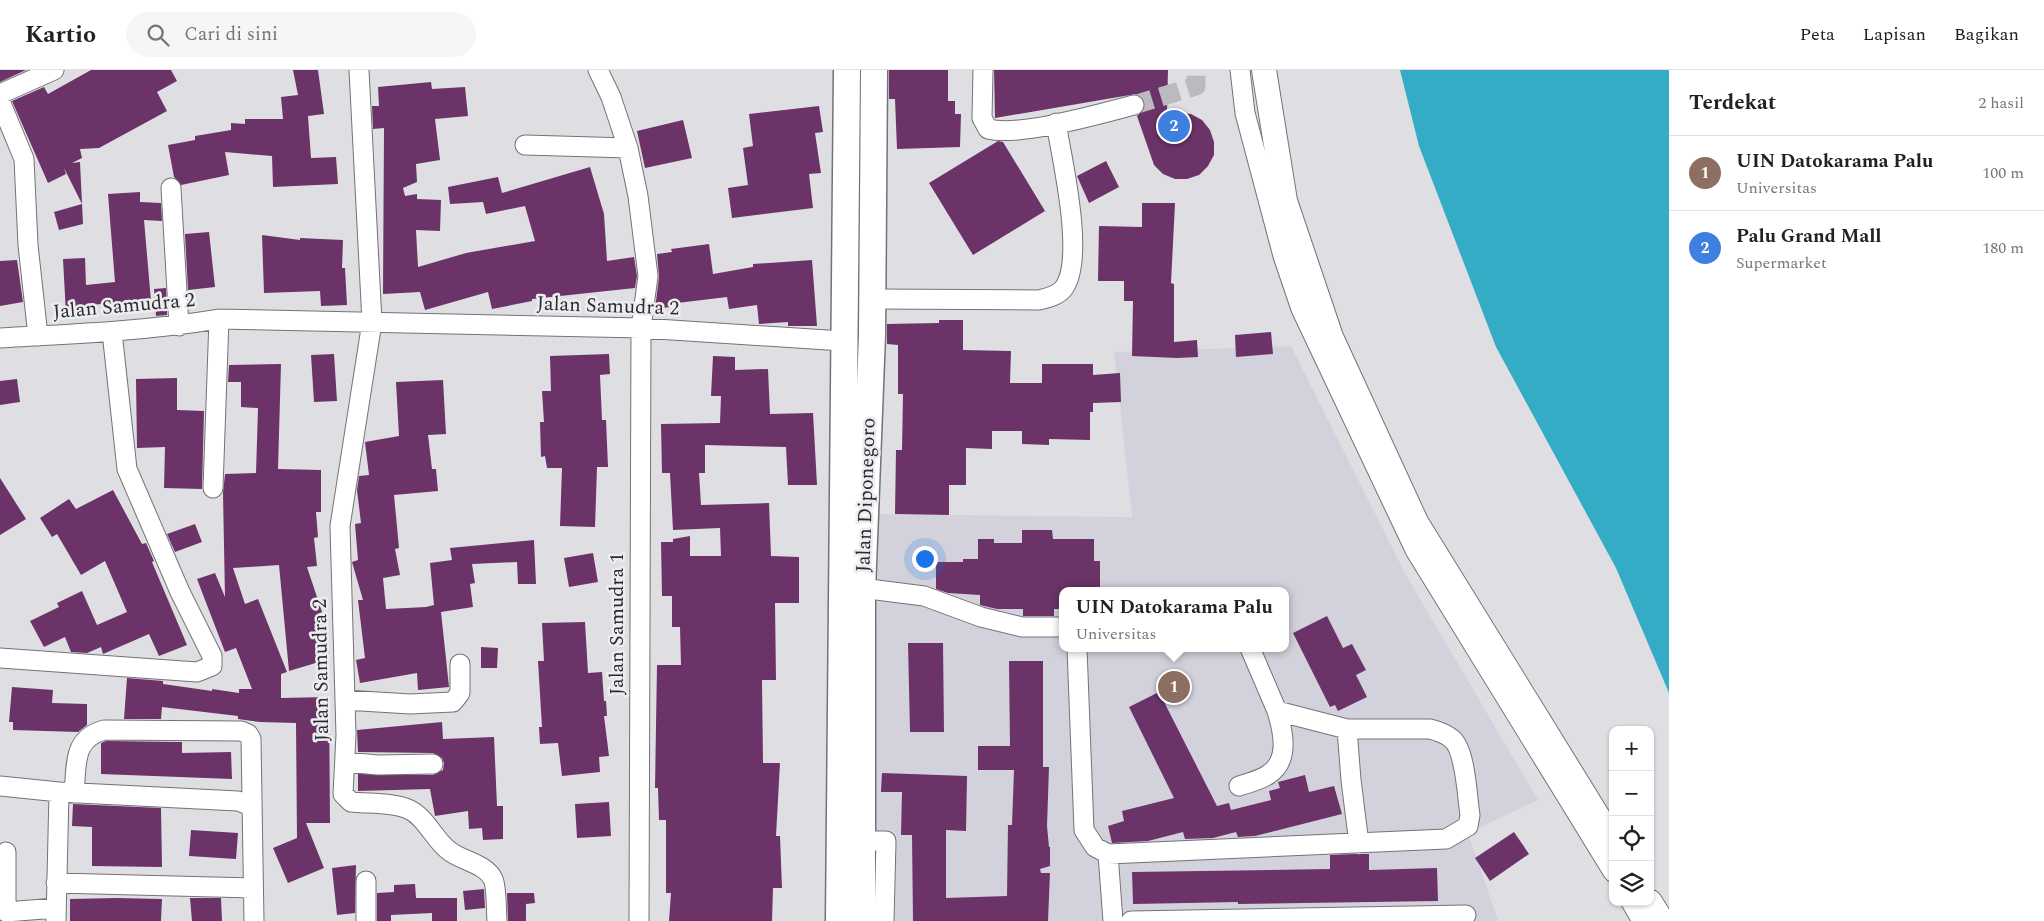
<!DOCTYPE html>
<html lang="id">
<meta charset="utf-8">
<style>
:root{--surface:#fff;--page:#f6f6f6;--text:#222;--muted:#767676;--line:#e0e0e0;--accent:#4077e7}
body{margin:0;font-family:Spectral,serif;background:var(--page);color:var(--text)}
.controls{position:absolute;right:15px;bottom:15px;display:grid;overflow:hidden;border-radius:10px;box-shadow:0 1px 4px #0004}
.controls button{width:45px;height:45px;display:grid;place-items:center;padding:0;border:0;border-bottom:1px solid var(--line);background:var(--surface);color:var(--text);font:25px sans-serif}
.you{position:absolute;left:924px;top:488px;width:18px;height:18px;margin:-12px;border:4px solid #fff;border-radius:50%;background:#1a73e8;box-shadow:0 0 0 8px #1a73e833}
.badge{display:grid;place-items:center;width:32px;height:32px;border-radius:50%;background:var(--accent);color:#fff;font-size:16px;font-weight:700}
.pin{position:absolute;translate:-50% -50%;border:2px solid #fff;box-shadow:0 1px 5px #0006}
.popup{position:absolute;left:1059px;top:517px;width:230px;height:65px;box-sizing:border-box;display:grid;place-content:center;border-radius:10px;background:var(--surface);filter:drop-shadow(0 1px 4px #0005);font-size:16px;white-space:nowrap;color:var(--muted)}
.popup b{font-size:19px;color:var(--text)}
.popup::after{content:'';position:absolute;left:50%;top:100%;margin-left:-10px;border:10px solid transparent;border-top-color:var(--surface)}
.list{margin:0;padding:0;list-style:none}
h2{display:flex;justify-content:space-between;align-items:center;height:65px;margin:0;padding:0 20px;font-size:21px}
h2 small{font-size:16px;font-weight:400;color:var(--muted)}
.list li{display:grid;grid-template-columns:32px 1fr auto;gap:15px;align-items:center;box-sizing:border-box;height:75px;padding:0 20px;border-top:1px solid var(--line)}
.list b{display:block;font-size:19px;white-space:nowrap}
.list p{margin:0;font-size:16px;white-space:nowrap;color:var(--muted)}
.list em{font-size:16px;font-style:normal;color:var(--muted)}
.icon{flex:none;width:28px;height:28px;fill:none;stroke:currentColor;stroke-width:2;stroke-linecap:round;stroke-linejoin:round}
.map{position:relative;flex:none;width:1669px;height:851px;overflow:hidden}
header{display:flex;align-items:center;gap:30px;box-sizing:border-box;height:70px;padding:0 25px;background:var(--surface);border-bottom:1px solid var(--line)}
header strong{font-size:24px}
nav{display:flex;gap:28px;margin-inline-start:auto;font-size:18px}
.search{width:350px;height:45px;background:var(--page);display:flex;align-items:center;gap:12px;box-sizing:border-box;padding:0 18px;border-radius:28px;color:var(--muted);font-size:19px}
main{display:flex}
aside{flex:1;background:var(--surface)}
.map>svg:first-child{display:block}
.built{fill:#d3d2dc;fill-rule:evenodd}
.water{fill:#35acc5}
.building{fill:#6b3368}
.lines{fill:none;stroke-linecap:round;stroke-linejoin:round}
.minor-tunnel{stroke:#bbbbbf;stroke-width:19;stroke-dasharray:19 9;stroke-linecap:butt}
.minor-casing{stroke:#737376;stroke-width:21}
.major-casing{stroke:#737376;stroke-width:26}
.highway-casing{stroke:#737376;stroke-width:29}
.minor{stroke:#fff;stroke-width:19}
.major{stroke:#fff;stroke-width:24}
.highway{stroke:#fff;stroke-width:26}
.labels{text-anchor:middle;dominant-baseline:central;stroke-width:5;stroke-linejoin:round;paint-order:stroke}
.street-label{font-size:20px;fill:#2b2b2d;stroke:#edecf0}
</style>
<header>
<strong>Kartio</strong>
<div class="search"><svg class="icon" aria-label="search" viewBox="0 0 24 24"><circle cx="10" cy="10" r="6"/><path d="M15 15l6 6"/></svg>Cari di sini</div>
<nav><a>Peta</a><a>Lapisan</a><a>Bagikan</a></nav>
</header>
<main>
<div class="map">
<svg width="1669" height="851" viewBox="0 0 1669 851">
<rect width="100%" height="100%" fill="#dfdfe3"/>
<!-- built -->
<path class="built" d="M1291,276L1406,505L1538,730L1468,763L1498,851H875L878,444L1132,447L1114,282ZM1063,521H1285V578H1063Z"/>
<!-- water -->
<path class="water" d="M1400,0H1669V623L1616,498L1496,277L1419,76Z"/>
<!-- building -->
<path class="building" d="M0,0H26L0,12Z
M91,0H171L177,11L157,22L167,41L99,78L80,79L82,88L72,93L80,92L83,154L59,160L54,142L82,134L64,98L66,104L48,113L12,31L44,17L48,24Z
M293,0H318L324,44L308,46L311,88L336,87L338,114L273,117L272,86L225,82L229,105L181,115L174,107L168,75L195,70V66L231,60V53L245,54V49H283L281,27L298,25Z
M889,0H948V31H955V44H961L960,77L897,79L895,29H889Z
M994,0H1168L1167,42L1191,44L1202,50L1210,60L1214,72V85L1208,96L1199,105L1187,109H1175L1163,104L1154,95L1137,46L1145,38V33L1136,24L995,48Z
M431,12L432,19L465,17L468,46L435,49L440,90L416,94L417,112L403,118L405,126L417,124V129L441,130L440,161L416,160L418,197L466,183L535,171L525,136L486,144L483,132L450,134L448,117L498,107L502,123L590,97L604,144L607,191L634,187L637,206L635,218L532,229V231L492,239L488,222L425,240L420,222L383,224L384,58L373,59L372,36H379L378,17Z
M819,36L823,62L815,63L821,103L809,104L813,138L732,148L728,118L748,115L743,78L753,76L749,44Z
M683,50L692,88L645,98L637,61Z
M998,71L1003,72L1045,141L973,185L929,113Z
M1106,91L1119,117L1089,133L1077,106Z
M140,122V132L161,133L162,151L144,150L151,231L87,235V243L66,244L63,189L85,188L86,215L115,212L108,124Z
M1142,133H1175L1171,213L1174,214V272L1197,270L1198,287L1177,288L1132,286L1133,231H1124V211H1098L1099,156L1142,157Z
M209,162L215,217L188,220L185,164Z
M262,165L300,170V168L343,170L342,198H345L347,235L321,236L320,221L264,223Z
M709,174L713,204L753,197V194L812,190L817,256H788V252L759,254L757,235L729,239L727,227L669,234L670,237L655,239L659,207L657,184L672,182L671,179Z
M17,190L23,232L0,236V191Z
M166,218L167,245L156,246L154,219Z
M939,250H963V280L1011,281L1010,313H1042V294H1093V305L1120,303L1121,332L1093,333V342H1090V370L1049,369V375L1022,374V361H992V379L966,378V415H949V445L895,444L896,380H902L903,324H898V275L887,274V254L939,253Z
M1271,262L1273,284L1236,287L1235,265Z
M334,284L337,331L314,332L311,285Z
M609,284L610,304L600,305L602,350H606L608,397H597L595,457L560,456L562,398H547L545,386L541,387L540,352H544L542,321H551L550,286Z
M713,286L735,287V300L768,299L770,344L813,343L817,415H788L786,377L705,375V403H699L701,435L769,433L771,486L799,487V533H775L776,610H762L763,693H780L776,766H780L782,818H773L772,851H669L671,823H666V750H659L658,718H655L657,595H681L680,557H672V526H662L661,472H673V469L690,466V486H721L720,458L673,460L670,403H662L661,354L720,353L721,326H711Z
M281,294L278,399L321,400V442H316L318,467L314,468L317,496L307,497L322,542L318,544L328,576L329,589L289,601L279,495L233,498L245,534L258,529L287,602L281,604V628L329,627L330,753H306L324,798L288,813L273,778L297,768L296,653L260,652L238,649V646L162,637L161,649H124L127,608L163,611V614L212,621V619L239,623V619H252L236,578L225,582L197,509L215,503L225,527L223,423L225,404L256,403L258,338L241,337V312H228L229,295Z
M177,308V340L204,341L202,419L164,418L165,377L137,378L136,309Z
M17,309L20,332L0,335V311Z
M443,310L446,364L428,365L432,399H436L438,421L394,425L399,478L395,479L400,505L383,508L386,539L426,537L434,535L430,493L452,490L450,478L534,470L536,514H518L517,492L472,494L475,513L470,514L473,537L441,542L449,617L418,620L417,603L360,613L356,590L365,588L358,530H363L352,492L358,490L355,454L361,453L357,420L359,406L369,405L365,372L399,366L396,312Z
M0,408L26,449L0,465Z
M113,420L142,474L146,473L154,491L152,492L187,575L159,586L149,564L103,584L101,577L87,583L71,582L65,567L44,577L30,551L59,537L57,533L82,521L97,555L127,542L105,491L81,505L57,464L52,467L40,448L69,429L76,439Z
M195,454L202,472L175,482L167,464Z
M1022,460H1052L1053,469H1094V491H1100V521H1063V539H1054V546H1023V539H997L980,535V525L948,523L936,519V492H963V489H978V469H994V473H1022Z
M593,483L598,512L569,517L564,488Z
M1327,546L1343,578L1352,574L1366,600L1356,605L1367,627L1338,641L1335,635L1330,637L1293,563Z
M585,552L588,603L602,602L604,631H606L607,646H604L609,686L599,687L600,702L562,706L558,673L540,674L539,657H542L538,591H544L542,553Z
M908,573H943L944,662H910Z
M481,577L498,578L497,598H481Z
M1009,591H1043V697H1049L1047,756L1049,777H1050V796L1040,799L1041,803H1050L1048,851H913L912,765H901L902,722H881L882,703L967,706L966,761L946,760V828L1007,826L1008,755H1012L1014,700H978V676H1010Z
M12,617L53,620L52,633L87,634V655L78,662L13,660V652H9Z
M1159,622L1217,736L1229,733L1231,740L1271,730L1269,721L1280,718L1278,712L1305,705L1309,722L1334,716L1342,744L1255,766L1238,767L1236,762L1213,768L1185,769L1183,762L1148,771L1112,773L1108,756L1124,751L1122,741L1174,728L1129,637Z
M442,652L443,669L494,667L497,736H503V769L483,770L482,758L469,759L468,741L435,746L430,719L358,721V704L433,705L443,700L444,693L442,688L433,683L358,682L357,660Z
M106,671L182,672V683L231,682L232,709L101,704V673Z
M609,732L611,766L577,768L575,734Z
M73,734L161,738L162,797L92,796V757L72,756Z
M191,760L238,763L236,789L189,786Z
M1514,762L1529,784L1490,811L1475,788Z
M1355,784H1369V800L1437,798L1438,831L1238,834V832L1133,834L1132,802L1330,799V785Z
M356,795L355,843L337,845L332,798Z
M415,814L416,828H457V851H432V843L391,845V851H377V823L394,822V815Z
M484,819L485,838L465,840L463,821Z
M507,823H534L535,833L526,834V851H508Z
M117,828L162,829L161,851H70V829Z
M190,828H221L222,851H192Z"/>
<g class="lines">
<!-- minor-tunnel -->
<path class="minor-tunnel" d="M1134,35L1196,16V0"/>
<!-- minor casing -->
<g class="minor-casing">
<path id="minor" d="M359,0L372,252L340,456L346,665L343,724L351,732C369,734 391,732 408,739C425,746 434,769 448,780C461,791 485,793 493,809C497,817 496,841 497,851
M598,0L611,27L628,78L638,126L648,206L641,258L639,851
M983,0L982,48L988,59C1020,67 1099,44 1134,35
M1240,0L1245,43L1283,186L1301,239L1415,480L1613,802
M0,24L54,0
M0,31L24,89L28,175L38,266
M525,75L628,78
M171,118L179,256
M872,229L1039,230C1047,228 1057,226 1063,219C1086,191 1062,89 1056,53
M0,268C73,264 146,261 219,249L641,258L843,271
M213,418L219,249
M862,521L869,519L924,526L981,547L1022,557H1063
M1077,578L1084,760L1095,777L1108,784L1446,769L1468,756L1470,745C1467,727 1466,681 1452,669C1446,664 1438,661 1430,659H1347L1277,641L1250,578
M0,588L197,602L212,596V586L180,522L127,399L112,262
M345,630L410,634L453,632L460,623V594
M1347,659L1351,710L1359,774
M345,692L378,695L433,694
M0,716L59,722L238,731L251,736
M1239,716C1248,713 1261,710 1269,704C1290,690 1283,661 1277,641
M74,723C77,695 72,669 104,660L241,661L248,664L251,669L254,851
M863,771H886L884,851
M6,782V842L56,838
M1108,784L1113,851
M366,811V851
M56,813L253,818
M1631,832L1642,851
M56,851L59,722
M1131,851L1466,845"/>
</g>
<!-- major casing -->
<g class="major-casing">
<path id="major" d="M1264,0L1285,131L1331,267L1416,452L1613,771
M1650,832L1662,851"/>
</g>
<!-- highway casing -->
<g class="highway-casing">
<path id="highway" d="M839,851L847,0
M862,851V521L872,265L874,0"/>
</g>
<!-- minor -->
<use href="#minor" class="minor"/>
<!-- major -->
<use href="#major" class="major"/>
<!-- highway -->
<use href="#highway" class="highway"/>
</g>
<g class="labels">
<!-- street labels -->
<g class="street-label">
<text transform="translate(124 236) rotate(-5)">Jalan Samudra 2</text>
<text transform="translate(608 236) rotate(2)">Jalan Samudra 2</text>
<text transform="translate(866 425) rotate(-88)">Jalan Diponegoro</text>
<text transform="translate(617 554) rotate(-90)">Jalan Samudra 1</text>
<text transform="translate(321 600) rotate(-91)">Jalan Samudra 2</text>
</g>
</g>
</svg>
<div class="controls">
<button>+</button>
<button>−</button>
<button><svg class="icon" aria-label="locate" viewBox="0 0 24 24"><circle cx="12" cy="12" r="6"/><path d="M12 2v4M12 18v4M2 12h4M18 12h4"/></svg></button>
<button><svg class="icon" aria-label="layers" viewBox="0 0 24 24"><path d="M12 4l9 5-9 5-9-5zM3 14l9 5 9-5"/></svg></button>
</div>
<div class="you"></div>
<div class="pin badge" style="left:1174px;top:617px;background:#8d6e63">1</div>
<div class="popup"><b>UIN Datokarama Palu</b>Universitas</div>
<div class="pin badge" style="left:1174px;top:56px;background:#3f7fe0">2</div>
</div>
<aside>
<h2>Terdekat<small>2 hasil</small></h2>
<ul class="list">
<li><span class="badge" style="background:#8d6e63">1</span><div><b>UIN Datokarama Palu</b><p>Universitas</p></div><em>100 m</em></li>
<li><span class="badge" style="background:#3f7fe0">2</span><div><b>Palu Grand Mall</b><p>Supermarket</p></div><em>180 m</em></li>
</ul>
</aside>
</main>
